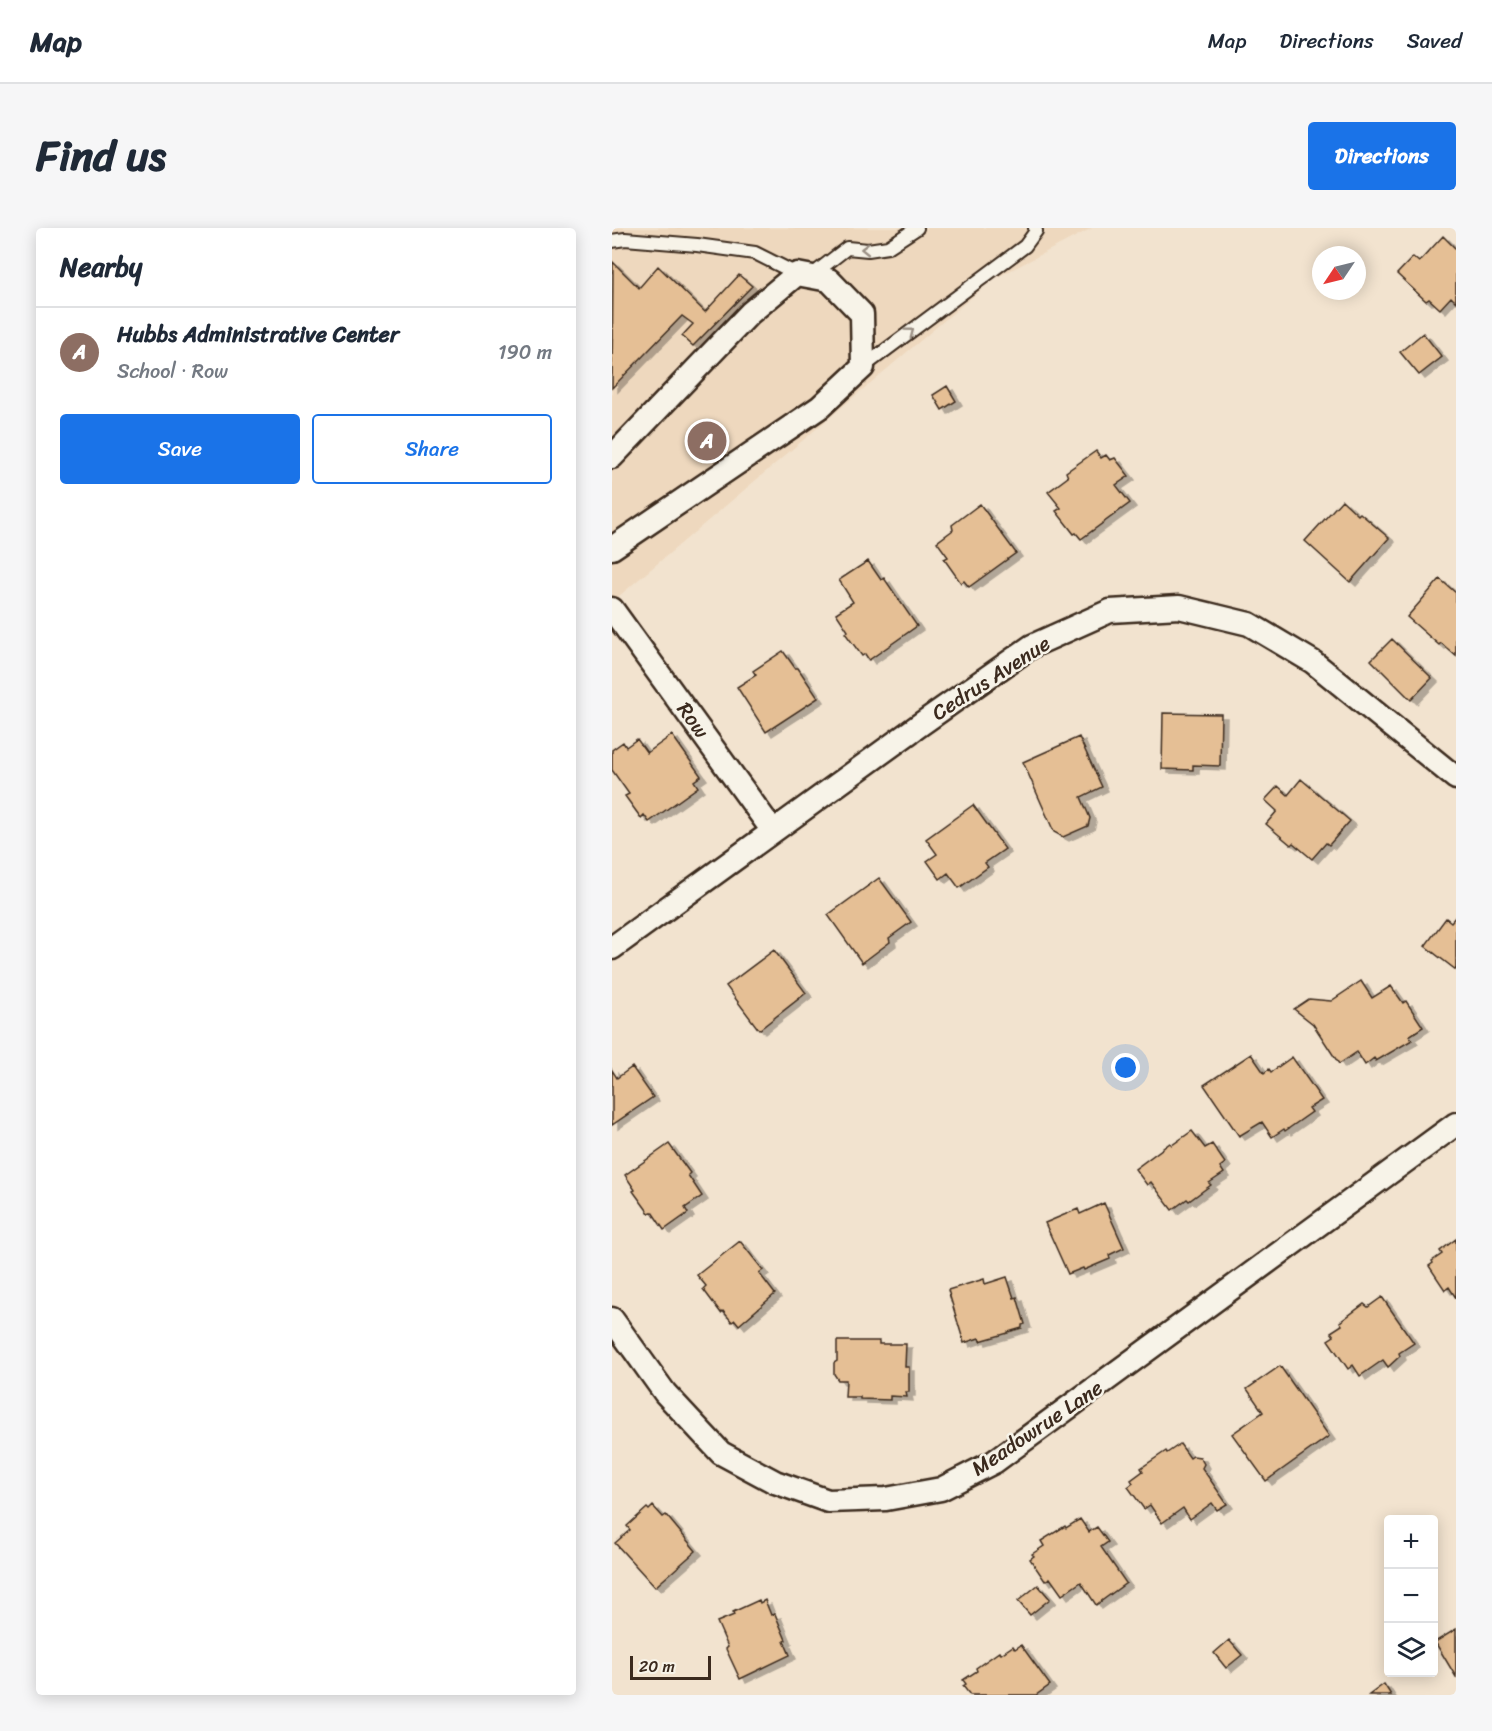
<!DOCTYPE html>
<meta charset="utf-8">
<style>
:root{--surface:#fff;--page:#f6f6f7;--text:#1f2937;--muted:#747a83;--line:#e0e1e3;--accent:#1a73e8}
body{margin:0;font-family:Sriracha,sans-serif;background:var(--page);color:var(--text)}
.controls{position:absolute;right:18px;bottom:18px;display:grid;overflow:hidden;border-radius:6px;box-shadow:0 3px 15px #0003}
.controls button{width:54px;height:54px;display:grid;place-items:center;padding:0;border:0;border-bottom:2px solid var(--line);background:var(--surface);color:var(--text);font:30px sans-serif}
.compass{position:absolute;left:700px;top:18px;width:54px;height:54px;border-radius:50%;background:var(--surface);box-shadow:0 3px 15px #0003;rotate:235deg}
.scale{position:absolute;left:18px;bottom:15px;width:81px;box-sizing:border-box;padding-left:6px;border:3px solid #3b2a1e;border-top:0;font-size:16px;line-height:21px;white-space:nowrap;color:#3b2a1e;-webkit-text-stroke:4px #f7f3e8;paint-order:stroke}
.you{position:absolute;left:514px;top:840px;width:21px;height:21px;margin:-15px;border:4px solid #fff;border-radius:50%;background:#1a73e8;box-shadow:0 0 0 9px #1a73e833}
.badge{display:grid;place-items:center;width:39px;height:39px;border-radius:50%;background:var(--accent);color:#fff;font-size:20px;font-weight:700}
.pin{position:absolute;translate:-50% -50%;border:3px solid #fff;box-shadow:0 2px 6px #0006}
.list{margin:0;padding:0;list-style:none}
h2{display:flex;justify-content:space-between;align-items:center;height:78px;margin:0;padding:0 24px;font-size:26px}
h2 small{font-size:20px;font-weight:400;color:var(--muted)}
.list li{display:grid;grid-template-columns:39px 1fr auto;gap:18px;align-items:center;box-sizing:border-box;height:90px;padding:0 24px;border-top:2px solid var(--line)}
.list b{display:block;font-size:22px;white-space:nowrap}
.list p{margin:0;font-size:20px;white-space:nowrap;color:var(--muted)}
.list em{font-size:20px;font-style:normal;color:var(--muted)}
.actions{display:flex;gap:12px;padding:18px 24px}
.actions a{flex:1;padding:14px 0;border:2px solid var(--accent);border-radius:6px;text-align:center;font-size:21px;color:var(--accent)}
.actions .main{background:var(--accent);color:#fff}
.icon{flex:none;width:33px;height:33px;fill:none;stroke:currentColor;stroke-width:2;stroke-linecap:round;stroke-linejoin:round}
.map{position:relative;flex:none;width:844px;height:1467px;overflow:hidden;border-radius:6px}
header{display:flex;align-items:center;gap:36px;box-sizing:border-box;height:84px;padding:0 30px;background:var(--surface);border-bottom:2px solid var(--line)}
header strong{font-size:28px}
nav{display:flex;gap:33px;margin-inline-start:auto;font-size:21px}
.intro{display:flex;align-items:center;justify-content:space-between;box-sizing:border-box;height:144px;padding:0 36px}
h1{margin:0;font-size:42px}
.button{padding:15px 27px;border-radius:6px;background:var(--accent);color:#fff;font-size:21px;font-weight:700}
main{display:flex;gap:36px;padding:0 36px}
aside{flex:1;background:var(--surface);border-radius:6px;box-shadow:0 3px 15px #0003}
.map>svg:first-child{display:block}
.built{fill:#eed8be}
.building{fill:#e5bf95;stroke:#3b2a1e;stroke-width:1.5;filter:url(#shadow)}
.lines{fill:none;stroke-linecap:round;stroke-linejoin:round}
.lane-casing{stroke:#3b2a1e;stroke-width:16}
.street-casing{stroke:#3b2a1e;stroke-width:27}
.lane{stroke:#f7f3e8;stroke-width:12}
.street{stroke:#f7f3e8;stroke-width:22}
.oneway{stroke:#998e83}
.labels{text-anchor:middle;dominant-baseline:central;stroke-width:5;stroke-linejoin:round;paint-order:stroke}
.street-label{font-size:21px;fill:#3b2a1e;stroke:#f7f3e8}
</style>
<header>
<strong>Map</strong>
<nav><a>Map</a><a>Directions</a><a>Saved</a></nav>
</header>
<div class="intro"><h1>Find us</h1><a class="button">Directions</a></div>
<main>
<aside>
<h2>Nearby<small></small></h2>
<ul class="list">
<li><span class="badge" style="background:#8d6e63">A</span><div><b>Hubbs Administrative Center</b><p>School · Row</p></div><em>190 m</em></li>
</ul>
<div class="actions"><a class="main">Save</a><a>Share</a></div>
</aside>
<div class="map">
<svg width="844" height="1467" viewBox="0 0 844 1467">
<defs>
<filter id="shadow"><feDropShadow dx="6" dy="4" stdDeviation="0" flood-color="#0004"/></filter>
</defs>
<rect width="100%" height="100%" fill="#f2e3cf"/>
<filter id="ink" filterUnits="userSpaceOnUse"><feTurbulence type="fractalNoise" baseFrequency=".0167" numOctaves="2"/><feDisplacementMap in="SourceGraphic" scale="12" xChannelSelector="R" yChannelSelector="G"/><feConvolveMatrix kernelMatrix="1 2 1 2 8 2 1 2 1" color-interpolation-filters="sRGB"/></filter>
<g filter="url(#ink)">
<!-- built -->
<path class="built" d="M0,0H480L380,52L0,374Z"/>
<!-- building -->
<path class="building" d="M831,8L844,21V74L839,69L828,81L817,71L814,73L785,46L801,29L807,34Z
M1,34L27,60L46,38L93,84L127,47L140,58L81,118L70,108L81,96L70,88L0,160Z
M811,105L830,129L807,147L788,124Z
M335,158L344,173L330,182L321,167Z
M484,223L489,230L494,227L498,232L503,230L517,248L504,257L518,275L469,311L464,305L462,306L444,283L449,280L436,264L456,249L454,244Z
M730,272L746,287L748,285L777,310L738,354L693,313Z
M368,276L404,325L357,359L352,353L349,355L332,331L336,329L325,314L341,302L340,297Z
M256,333L269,352L272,350L305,398L257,432L253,426L250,428L233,405L236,403L224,385L241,374L227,352Z
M828,351L844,365V428L829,415L827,417L795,389Z
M780,411L820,450L799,472L759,432Z
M171,423L183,440H186L206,470L154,504L125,459L144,447L141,443Z
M551,485L609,486L608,538L581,537V542L550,541Z
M60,507L89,548L82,553L86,559L37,594L32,587L29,590L13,568L17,566L0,542V522L11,514L14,519L25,511L35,525Z
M467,509L490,559L469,569L478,590L476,598L451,609L442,604L411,534Z
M689,551L738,593L717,617L714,615L700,631L681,615L679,617L654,596L665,583L653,572L666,558L676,567Z
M361,577L393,621L373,635L376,639L347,660L336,645L328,651L315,633L325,626L314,611Z
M267,650L299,694L277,710L278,714L250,735L216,687Z
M844,688V742L813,718L834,690L839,694Z
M162,722L194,765L147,802L114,758Z
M749,753L760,770L779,758L791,775L794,773L811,799L797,808L800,812L764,833L762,830L753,837L745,824L727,836L701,796L682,781L697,771L719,773Z
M639,826L652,845L657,841L659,844L680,829L710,872L697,880L700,884L673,903L672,901L660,909L650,894L627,908L592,857Z
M20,839L41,869L0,897V842L5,850Z
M580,903L593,920L600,916L613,935L608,939L612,945L597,955L599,957L577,973L575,971L560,982L539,954L535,957L523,941L558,915L560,917Z
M57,916L78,945L76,947L90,968L73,980L76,985L52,1002L40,984L37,985L21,963L23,962L13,947Z
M492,975L512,1020L497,1027L498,1031L472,1042L471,1040L456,1046L433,995L466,981L468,986Z
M844,1011V1070L837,1059L833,1062L817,1038L821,1035L820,1033L830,1026L828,1023Z
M128,1013L151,1042L147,1045L163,1066L127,1097L123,1092L120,1094L111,1083L109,1085L91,1061L94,1058L85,1047Z
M395,1049L402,1070L405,1069L413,1096L410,1097V1100L396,1104V1105L368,1113L367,1110L352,1115L336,1062L372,1051L373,1056Z
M770,1069L802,1115L787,1125L788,1128L776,1139L771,1132L748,1148L741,1137L736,1141L716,1112L722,1108L719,1104L730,1097L728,1094L752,1076L756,1079Z
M225,1113H267V1116H294L293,1139H297V1164H294L295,1169L278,1168V1172L248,1171V1169H233L234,1152H226L222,1146V1135L225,1133Z
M668,1138L717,1208L654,1253L620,1206L651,1184L635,1161Z
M568,1216L578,1230L581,1228L588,1229L592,1236L590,1240L615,1276L605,1282L600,1275L578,1291L571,1280L550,1295L538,1277L532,1281L516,1259L521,1255L519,1252L531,1243L529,1240L554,1223L555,1225Z
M41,1278L51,1289L54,1287L84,1323L43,1359L3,1315L18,1302L15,1298L35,1280L37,1282Z
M468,1291L477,1304L485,1299L496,1314L489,1319L514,1355L484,1377L469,1354L450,1367L438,1350L433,1353L418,1331L422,1328L420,1326L432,1318L429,1313L453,1298L454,1300Z
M426,1357L438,1371L418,1387L406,1373Z
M147,1372L148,1375L153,1372L159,1387L163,1386L174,1412L172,1413L178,1427L128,1451L114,1421L116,1419L105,1394L122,1387L121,1384Z
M844,1401V1449L823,1414Z
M617,1412L630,1427L614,1440L602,1425Z
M409,1417L438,1457L424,1467H358L351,1458L354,1456L351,1452L365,1443L364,1440L387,1424L389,1426L401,1418L403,1421Z
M772,1456L779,1467H757Z"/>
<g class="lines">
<!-- lane casing -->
<g class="lane-casing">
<path id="lane" d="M0,13L13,11L85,17L143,25L185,46
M199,48L235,20L256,22L276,19L305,0
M251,139L413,18L424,3L423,0"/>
</g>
<!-- street casing -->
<g class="street-casing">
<path id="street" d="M0,229L138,85L185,46L217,52L250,86L251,139L208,179L0,320
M0,381L161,603
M0,720L309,496L420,418L498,383L567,379L637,396L701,434L844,550
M0,1091L53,1165L109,1225L163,1254L216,1273L274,1271L329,1261L382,1234L844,896"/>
</g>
<!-- lane -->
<use href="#lane" class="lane"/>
<!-- street -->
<use href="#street" class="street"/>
</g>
<!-- one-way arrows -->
<defs><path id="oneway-chevron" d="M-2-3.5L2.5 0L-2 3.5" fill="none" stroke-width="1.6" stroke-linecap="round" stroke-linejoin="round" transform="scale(1.5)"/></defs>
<g class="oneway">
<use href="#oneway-chevron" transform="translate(253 21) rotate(-179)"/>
<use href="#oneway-chevron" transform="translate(298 104) rotate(-37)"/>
</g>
</g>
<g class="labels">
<!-- street labels -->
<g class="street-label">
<text transform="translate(379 450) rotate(-33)">Cedrus Avenue</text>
<text transform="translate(81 492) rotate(54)">Row</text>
<text transform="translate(425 1200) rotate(-34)">Meadowrue Lane</text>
</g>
</g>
</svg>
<div class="controls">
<button>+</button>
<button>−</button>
<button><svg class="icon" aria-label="layers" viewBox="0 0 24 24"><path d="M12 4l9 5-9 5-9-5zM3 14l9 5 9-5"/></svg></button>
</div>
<svg class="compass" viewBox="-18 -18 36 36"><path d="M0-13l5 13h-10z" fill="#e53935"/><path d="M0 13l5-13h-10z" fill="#747a83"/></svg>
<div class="scale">20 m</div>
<div class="you"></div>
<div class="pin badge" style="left:95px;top:213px;background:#8d6e63">A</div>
</div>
</main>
